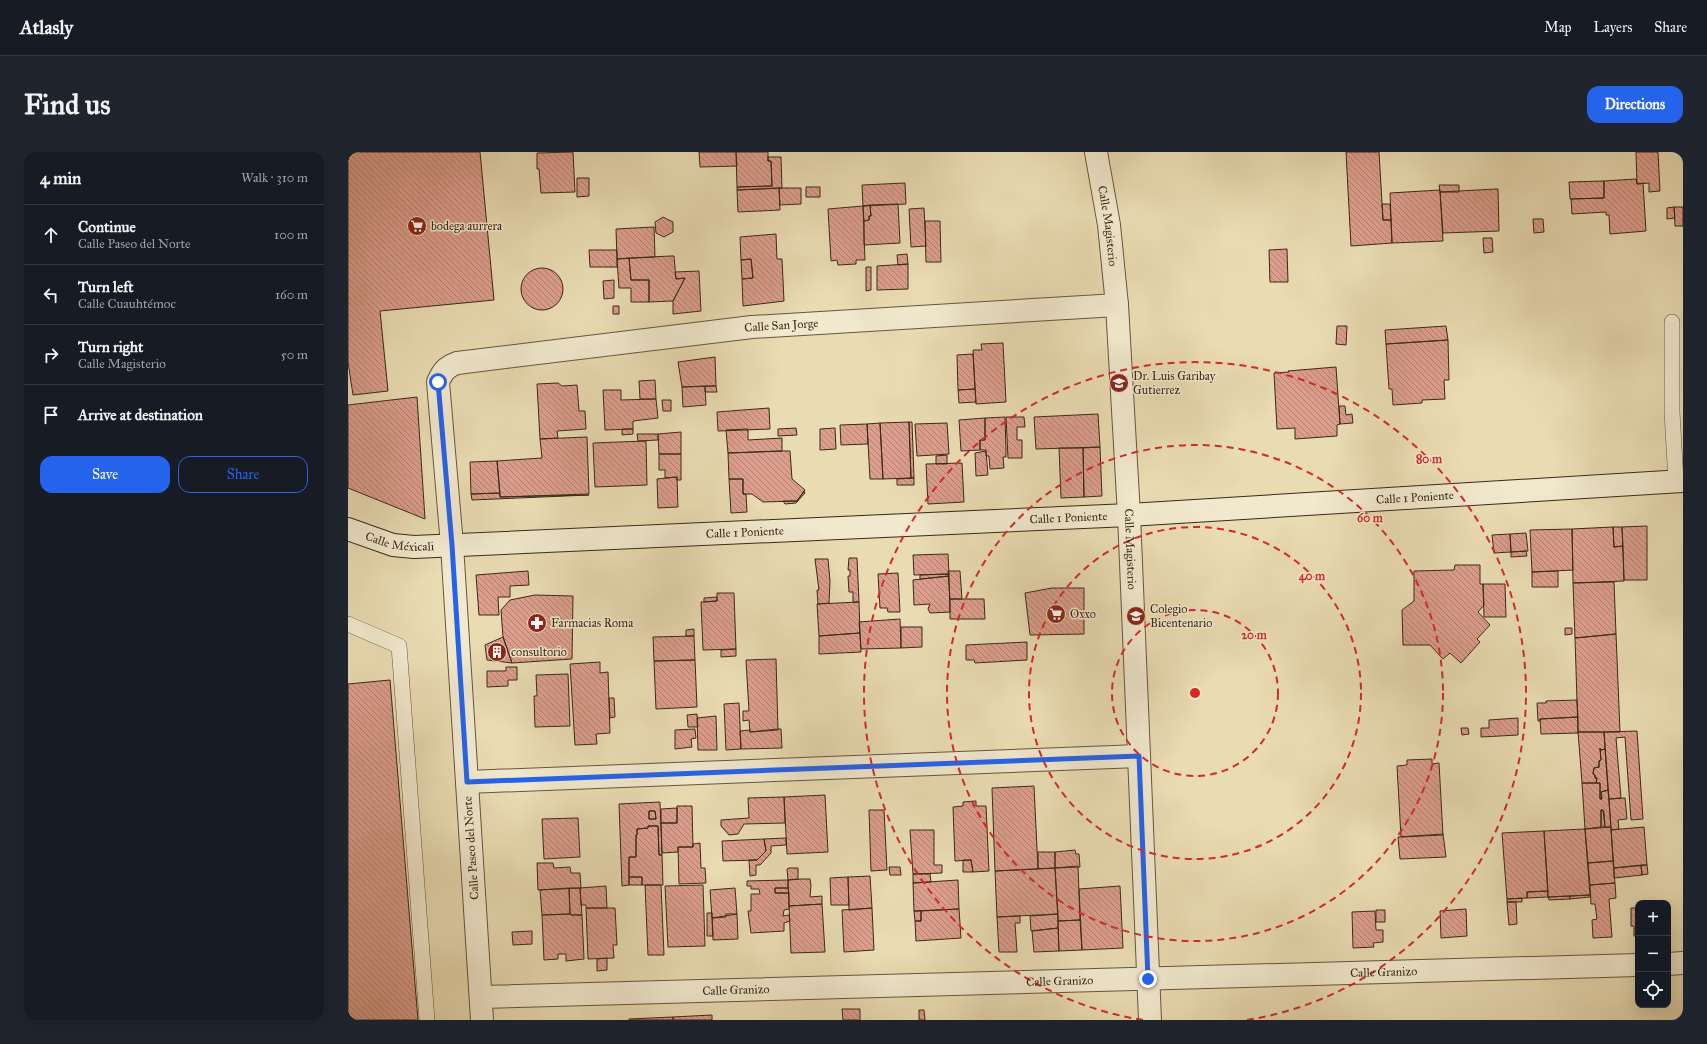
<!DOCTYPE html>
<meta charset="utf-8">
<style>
:root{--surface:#171b24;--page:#20242c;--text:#f1f3f6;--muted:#9ea1a6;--line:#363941;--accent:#2563eb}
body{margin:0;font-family:"IM FELL Great Primer",serif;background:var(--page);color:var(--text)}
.controls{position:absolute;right:12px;bottom:12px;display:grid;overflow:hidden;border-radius:8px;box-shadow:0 4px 16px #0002}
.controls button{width:36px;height:36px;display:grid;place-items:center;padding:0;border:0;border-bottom:1px solid var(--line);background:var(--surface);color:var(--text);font:20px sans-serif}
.stop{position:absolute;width:12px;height:12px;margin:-9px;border:3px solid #2563eb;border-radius:50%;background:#fff}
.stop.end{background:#2563eb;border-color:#fff;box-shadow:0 1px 4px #0008}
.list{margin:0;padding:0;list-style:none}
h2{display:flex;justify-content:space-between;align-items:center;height:52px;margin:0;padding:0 16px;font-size:17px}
h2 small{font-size:13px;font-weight:400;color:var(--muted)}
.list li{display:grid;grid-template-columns:26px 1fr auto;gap:12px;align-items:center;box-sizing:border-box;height:60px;padding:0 16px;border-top:1px solid var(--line)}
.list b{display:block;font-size:15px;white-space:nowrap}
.list p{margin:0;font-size:13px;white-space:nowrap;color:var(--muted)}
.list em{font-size:13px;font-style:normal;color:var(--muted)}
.actions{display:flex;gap:8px;padding:12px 16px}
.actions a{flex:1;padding:9px 0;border:1px solid var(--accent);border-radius:12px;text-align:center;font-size:14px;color:var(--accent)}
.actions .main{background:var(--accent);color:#fff}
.icon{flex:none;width:22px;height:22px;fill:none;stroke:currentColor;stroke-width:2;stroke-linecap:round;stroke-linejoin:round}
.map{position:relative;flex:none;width:1335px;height:868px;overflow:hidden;border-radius:12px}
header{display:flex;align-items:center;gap:24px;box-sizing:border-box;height:56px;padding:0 20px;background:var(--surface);border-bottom:1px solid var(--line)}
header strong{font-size:19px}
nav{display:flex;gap:22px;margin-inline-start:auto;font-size:14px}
.intro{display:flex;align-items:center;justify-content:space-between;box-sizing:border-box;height:96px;padding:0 24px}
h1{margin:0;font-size:28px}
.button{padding:10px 18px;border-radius:12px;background:var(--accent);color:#fff;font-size:14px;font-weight:700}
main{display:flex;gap:24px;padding:0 24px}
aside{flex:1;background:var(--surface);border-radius:12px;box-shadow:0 4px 16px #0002}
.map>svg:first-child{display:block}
.building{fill:url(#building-back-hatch);stroke:#3a2917;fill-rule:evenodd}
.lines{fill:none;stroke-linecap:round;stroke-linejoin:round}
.service-casing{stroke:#66563e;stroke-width:16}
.minor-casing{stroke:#66563e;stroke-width:24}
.secondary-casing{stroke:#3a2917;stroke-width:24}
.service{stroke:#f1e8cd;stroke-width:15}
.minor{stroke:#f1e8cd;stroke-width:22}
.secondary{stroke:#f1e8cd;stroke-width:22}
.route{stroke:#2563eb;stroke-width:5}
.ring{fill:none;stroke:#d62828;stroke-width:2;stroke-dasharray:7 5}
.labels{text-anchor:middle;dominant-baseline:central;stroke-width:3;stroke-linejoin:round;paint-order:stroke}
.poi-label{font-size:12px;fill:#3a2917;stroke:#f1e8cd;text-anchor:start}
.street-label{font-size:12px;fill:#3a2917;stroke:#f1e8cd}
.centre{fill:#d62828;stroke:#f1e8cd;stroke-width:2}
.ring-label{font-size:12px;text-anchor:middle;font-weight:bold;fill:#d62828;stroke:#f1e8cd;stroke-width:3;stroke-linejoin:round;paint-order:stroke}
</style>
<header>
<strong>Atlasly</strong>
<nav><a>Map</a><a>Layers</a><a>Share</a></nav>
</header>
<div class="intro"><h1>Find us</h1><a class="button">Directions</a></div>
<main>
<aside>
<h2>4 min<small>Walk · 310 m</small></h2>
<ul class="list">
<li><svg class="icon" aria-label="ahead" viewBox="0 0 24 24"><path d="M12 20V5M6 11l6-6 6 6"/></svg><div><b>Continue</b><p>Calle Paseo del Norte</p></div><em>100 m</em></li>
<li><svg class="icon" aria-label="left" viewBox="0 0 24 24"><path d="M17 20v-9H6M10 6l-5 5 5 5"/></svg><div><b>Turn left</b><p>Calle Cuauhtémoc</p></div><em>160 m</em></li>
<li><svg class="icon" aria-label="right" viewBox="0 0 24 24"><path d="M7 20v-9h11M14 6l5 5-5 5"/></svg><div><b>Turn right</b><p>Calle Magisterio</p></div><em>50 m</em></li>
<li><svg class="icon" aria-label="arrive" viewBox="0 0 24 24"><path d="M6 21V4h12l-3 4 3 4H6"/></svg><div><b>Arrive at destination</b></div></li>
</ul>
<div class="actions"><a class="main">Save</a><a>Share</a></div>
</aside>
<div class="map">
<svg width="1335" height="868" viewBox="0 0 1335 868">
<defs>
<pattern id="building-back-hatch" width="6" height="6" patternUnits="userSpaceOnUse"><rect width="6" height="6" fill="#dc9e8d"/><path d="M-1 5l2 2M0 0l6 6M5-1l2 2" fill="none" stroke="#b38172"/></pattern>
</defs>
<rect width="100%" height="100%" fill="#e9dbb2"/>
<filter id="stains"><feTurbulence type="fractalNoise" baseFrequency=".005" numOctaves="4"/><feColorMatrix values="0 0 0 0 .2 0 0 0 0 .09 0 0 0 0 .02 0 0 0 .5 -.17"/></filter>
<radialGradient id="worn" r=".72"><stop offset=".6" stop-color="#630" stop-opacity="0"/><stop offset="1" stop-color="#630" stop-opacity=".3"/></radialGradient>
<!-- building -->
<path class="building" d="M0,0H132L146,148L32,159L40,239L5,243L0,210Z
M225,0L227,40L193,41L191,17H189V1Z
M351,0H388L389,14L352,15Z
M388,0H420V9H423L424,34L389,35Z
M998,0H1031L1035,68H1043L1044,91L1003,94Z
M1288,0H1310L1312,39L1301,40V31L1289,32Z
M420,5H433L434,36L389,38V35L424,34L423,9H420Z
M229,26H241V44L229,45Z
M1288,27L1289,32L1295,31L1298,79L1262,82L1261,63H1258V60L1224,62L1223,47L1256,46V29Z
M1256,29V46L1222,47L1221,30Z
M557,31L558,52L515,54L514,33Z
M1091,33H1111V40H1092Z
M458,35H472V45H458Z
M431,36L432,58L390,60L389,38Z
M431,36H453V52L432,53Z
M1148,37H1150L1151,79L1095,81L1092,40Z
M1092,38L1095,89L1044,91L1042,41Z
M550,52L552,91L516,93V69L521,68V64H523L522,53Z
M1034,52H1042L1043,68H1035Z
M522,53L523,64H521V68L516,69L515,54Z
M515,54L517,108H508V112L490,113L489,108L483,109L480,57Z
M1326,55L1327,66L1319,67V56Z
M1326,55H1335V74H1327Z
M576,56L578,94L563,95L561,57Z
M315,65L325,70V80L316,85L308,81L307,70Z
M1185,67H1195L1196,80L1186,81Z
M577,69H592L593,110H578Z
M306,75L307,105L269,107L268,77Z
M428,82L429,107H434L436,149L395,154L394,127L405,126L403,107L393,108L392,85Z
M1135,86H1144L1145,100L1136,101Z
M939,97L940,130H922L921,98Z
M241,98H269V115H242Z
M559,102L560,112L550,113L549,103Z
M323,104H326L328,127L337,126L325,149L301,150V128H283L281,106Z
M281,106L283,128H301V150H283V136H271L269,107Z
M403,107L405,126L394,127L393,108Z
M560,112V137L529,138V114Z
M518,115H523V138L518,139Z
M173 137a21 21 0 1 1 42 0a21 21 0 1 1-42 0Z
M351,119L353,159L325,162V149L337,126L328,127L327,120Z
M266,128V146L256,147L255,129Z
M265,154H271V162H265Z
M989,174H999L998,193L988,192Z
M1098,174L1100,188L1038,192L1037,178Z
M1100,188L1101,228H1096L1097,247L1074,248V251L1045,253L1044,237H1041L1038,192Z
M655,191L658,250L628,252L625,198H634L633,192Z
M625,202L627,237L610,238L609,203Z
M367,205L368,234L334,235L330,210Z
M988,215L992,272L989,273V284L947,287V276L929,277L926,221L941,220L940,219Z
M307,228L308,247H292L291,229Z
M210,231L214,234L229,233L231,259H237L238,277L209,279L210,286L192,287L189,232Z
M357,234L358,253L335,255L334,235Z
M357,234H368L369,240H357Z
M627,237L628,250L611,251L610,238Z
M255,238H273V248L308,247L310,266L285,269V277L257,278Z
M69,245L77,367L0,336V253Z
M314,248H323V259H315Z
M991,254H997L998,263L1004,262L1005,271L992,272Z
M421,256L422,277L370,279L369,260Z
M750,262L752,295L688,297L686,265Z
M657,265L658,297V305H655L656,316L642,317L641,304H638V298H632V288H637V266Z
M658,265H676L677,275H669V288H674V306H660Z
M637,266V288H632V298L613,299L611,268Z
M561,270L563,326L535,327L532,271Z
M561,270H564L566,326H563Z
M532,271L535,327H522L519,272Z
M599,271L601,302L569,304L567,272Z
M519,272L520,292L493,293L492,273Z
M448,276L449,283L430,284V277Z
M487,276L488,297L472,298V277Z
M274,277H285V282L274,283Z
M400,277V288L434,286V299L380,301L378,278Z
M333,280V302H311L310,282Z
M289,282H310V288L290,289Z
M239,285L241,342L152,345L149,309L194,306L192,287Z
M298,289L299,333L247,335L245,291Z
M752,295L754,344L736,345L735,296Z
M711,296H735L736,345L713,346Z
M434,299H442L444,327L457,338L449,349L415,350L404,342H395V327H381L380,301Z
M638,299L640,323L628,324L627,301Z
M311,302H333V328H329V325L317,326V318H311Z
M599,303V312H588V304Z
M149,309L152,341L123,342L122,310Z
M614,311L616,350L580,352L578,312Z
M329,325L330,355L310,356L309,327Z
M566,326V333H549V327Z
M381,327H395V342H398L399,360L383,361Z
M456,339L457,341L448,351L437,352L435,349H449Z
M152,341V345L241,343L124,348L123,342Z
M1299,374V428H1276L1274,375Z
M1265,375L1266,395L1275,394L1276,429L1225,431L1224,377Z
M1265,375H1274L1275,394L1266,395Z
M1224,377L1225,418L1184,420L1182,378Z
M1178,381L1180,399L1163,400L1162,382Z
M1162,382L1163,400L1146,401L1144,383Z
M1178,399L1179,404L1163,405V400Z
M600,402L601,422L566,423L565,403Z
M501,406H509L511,450H505V440H501L500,424H502V418H500Z
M467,407H480L482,429L481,451L470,452L469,438H471Z
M1107,413H1132V432H1135L1136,453L1130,460L1142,473L1129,487L1132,490L1113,511L1102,501L1095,507L1082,493H1055L1054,458L1066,449V419L1106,418Z
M180,419L181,433L162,434V445H150L151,463H131L128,423Z
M600,419H612L614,447H602Z
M1210,419V435H1184V420Z
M550,421L552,460H540L539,456H532L530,422Z
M601,422V424L572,427V423Z
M601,424L602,460L582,461L580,457L582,452L566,453L565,428Z
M1266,430L1268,482L1227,486L1225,431Z
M1135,432H1157L1158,465H1136Z
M704,436H736V482L682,483L677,441Z
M369,441H386L388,497L355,498L353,450L369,449Z
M187,443L225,444L224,507L164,511L155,485L153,458L162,448Z
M369,445V449L356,450V446Z
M602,447H636L637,467H602Z
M511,450L512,481L471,484L469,452Z
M552,467L553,496L513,497L511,470Z
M553,475H574V495L553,496Z
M1217,476H1224V482L1217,483Z
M346,477V484H338V478Z
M512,481L513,500L471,502V484Z
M1268,482L1272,580H1230L1227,486Z
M346,484L347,508L306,509L305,485Z
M155,485L164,511L139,508L137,493Z
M679,490V508L627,511L626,508H618V493Z
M388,497V504L373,505V498Z
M428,507L430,578L402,580L401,568L395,569V559H401L398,508Z
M347,508L349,555L308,557L306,509Z
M252,510V521L260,520L262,581L248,582L249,592L227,593L222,512Z
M158,515H169V528H160V534L139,535V519H158Z
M220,522L222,574L187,575L186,544H189L188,523Z
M42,528L70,868H0V532Z
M261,546H266L267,565L262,566Z
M1229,548L1230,565L1192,567V569H1190L1189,551H1198V549Z
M391,551L393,597L378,598L376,552Z
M349,562L350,575H340L339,563Z
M368,564L369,598H350L349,566Z
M1230,565V581L1193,582L1192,567Z
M1170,566V583L1133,585V576H1141V568Z
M1113,576H1120L1121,582L1114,583Z
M347,577L348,586L343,587L344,595L327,597V578Z
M430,577H433L434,596L393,597L392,579L402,578V580Z
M1289,579L1295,667L1283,668L1277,585L1268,586L1273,646L1261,647L1256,580Z
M1230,580H1256L1257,597L1253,598L1252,596L1253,608L1251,609V615L1246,616L1245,622L1247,623V626H1249L1248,631H1234Z
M1252,596L1253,598L1257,597L1260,638L1253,640L1254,647H1252V631H1248L1249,626H1247V623L1245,622L1246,616L1251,615V609L1253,608Z
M1084,607V612L1091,611L1095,683L1053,685L1049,614L1059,613V608Z
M1234,631H1252V647H1254L1253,640L1260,638L1263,675H1257L1255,658H1253V675L1237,677Z
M686,634L690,717L647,719L644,636Z
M477,643L480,700L439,702L436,645Z
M436,645L437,671L396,672L390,682L381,683L373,674V668L401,666L400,646Z
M1277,646L1279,667L1270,668L1271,677L1263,678L1261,647Z
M628,649V654H638L641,719L625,720L623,708L607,709L605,655L615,654V650Z
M312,650L314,703H311L310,674H300V676L289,677V683H288V705H281V733L274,734L271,652ZM301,659H307L308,667H301Z
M329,654H344L345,695H330V700L314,701L313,671H329Z
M329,656V671H313V657Z
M521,658H536L539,718L523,719Z
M1253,658H1255L1256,660L1257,675H1253Z
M301,659H307L308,667H301Z
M230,666L232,705L196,707L194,667Z
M300,674H310L311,703H314L315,733H294V725H281V705H288V683H289V677L300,676Z
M1263,675L1265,709L1240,711L1237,677Z
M1296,675L1299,713L1266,716L1263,678Z
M1237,677L1242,743L1200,745L1196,679Z
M562,678H586V713H594V721L565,722Z
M1196,679L1200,739L1179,740V746L1159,747L1154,681Z
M1095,682L1098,705L1052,707L1050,685Z
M438,686V693L423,694V701L412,713H408V723L402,724L401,708H409L418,699L416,687Z
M416,687L418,699L409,708L375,709L374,689Z
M352,691L353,716H357L358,731L331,732L330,695H345V692Z
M727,698L728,702H731L732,715L707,716V700Z
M690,700H707V716L690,717Z
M615,708H623L625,720H615Z
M1265,709L1267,731L1242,733L1240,711Z
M189,711H205L206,716L222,715L223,721H232L233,736L190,738Z
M1293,713L1294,723L1266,726V716Z
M1293,713H1299L1300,722L1294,723Z
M730,714L732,768L710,769L707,716Z
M541,715H552L553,723H542Z
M441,716H450V727L440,728L439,717Z
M706,716H707L710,762L649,765L647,719Z
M565,722H582L583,730L565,731Z
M522,724L524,756L501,758L500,725Z
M281,725H294V733H281Z
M500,725L501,753H483L482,726Z
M454,727H462L463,733L462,745L474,744V752L441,754L440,728Z
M440,728V736H427V741H441V757L436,758L435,764L441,763L442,769L436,771V779L403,781L400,759H403V742H412L411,737H403V734H399V729Z
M610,728L611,757L566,759L565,731Z
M1267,731L1268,746L1261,747L1264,785L1245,786L1244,768L1249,767L1247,752H1243L1242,733Z
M297,733H313L316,803H300Z
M355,733L357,794L320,795L317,734Z
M258,734L259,756H238V753H233L232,736Z
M772,734L775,796L734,798L731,737Z
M221,736L222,762L194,763L192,738Z
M221,736H232L234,763H223L222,762Z
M387,736L389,762L364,766L362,738Z
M427,736H440L441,741H427Z
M1200,739V745L1179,746V740Z
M1242,743V745L1222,747V744Z
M1222,744V747L1201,748L1200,745Z
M1174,746V750H1159V747Z
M1159,750H1168L1169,772L1161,773Z
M474,752L477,800L443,801L441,754Z
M238,756H267L269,793H265L266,806L240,807Z
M524,756L526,798L496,800L494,758Z
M1283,756H1290V784H1286V774H1283Z
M611,757L613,786L568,789L567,769H573V759Z
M1118,757L1119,784L1093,786L1092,759Z
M1028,758H1037V770H1028Z
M566,759H573V769H567Z
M1027,759L1028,778H1035V790L1025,791L1026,795L1005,796L1004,760Z
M359,761H364L365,784H359Z
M223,762V763H234L236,807L218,809V802H210V807L196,808L194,763Z
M378,762H389L390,787L365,788L364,766L378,765Z
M710,762V776L683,779L682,764Z
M672,764V771H667L669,800H651L649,765Z
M1320,765H1322V783H1320Z
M732,768L734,798L711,799L710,769Z
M710,776L711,799L686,800L684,779Z
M184,779V792L165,793L164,780Z
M259,806V818L249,819V807Z
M494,857H512V868H495Z
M571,858H576L577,868H571Z
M364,863V868H325V865Z
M325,865V868H281V867Z"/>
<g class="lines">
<!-- service casing -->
<g class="service-casing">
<path id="service" d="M1324,170V260L1328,329
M0,472L51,494L79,868"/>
</g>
<!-- minor casing -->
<g class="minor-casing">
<g id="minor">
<path id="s1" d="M748,0L761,73L769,153L781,363L802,868"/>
<path d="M119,630L791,604"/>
<path d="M1320,812L1335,811"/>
<path id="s2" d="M133,845L1290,813"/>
<path id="s3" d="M134,868L104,393L90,230C95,219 98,215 109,211L404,175L769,153"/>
</g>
</g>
<!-- secondary casing -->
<g class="secondary-casing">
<g id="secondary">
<path id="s4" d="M0,377L45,393L66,395L781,363L1335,329"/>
</g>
</g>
<!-- service -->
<use href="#service" class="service"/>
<!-- minor -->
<use href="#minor" class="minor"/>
<!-- secondary -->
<use href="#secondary" class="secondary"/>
</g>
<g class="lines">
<!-- route -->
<path class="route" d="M90,230L104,393L119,630L791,604L800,827"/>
</g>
<!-- distance rings -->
<g class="ring">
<circle cx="847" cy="541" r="83"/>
<circle cx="847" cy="541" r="166"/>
<circle cx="847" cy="541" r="248"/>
<path d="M795 868A331 331 0 1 1 899 868"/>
</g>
<!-- icons -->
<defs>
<g id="supermarket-disc" transform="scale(1)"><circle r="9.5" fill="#8f2418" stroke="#f1e8cd"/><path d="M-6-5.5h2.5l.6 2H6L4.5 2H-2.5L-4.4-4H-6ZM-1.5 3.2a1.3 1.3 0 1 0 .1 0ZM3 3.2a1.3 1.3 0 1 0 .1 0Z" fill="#fff"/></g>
<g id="university-disc" transform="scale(1)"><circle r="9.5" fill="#8f2418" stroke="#f1e8cd"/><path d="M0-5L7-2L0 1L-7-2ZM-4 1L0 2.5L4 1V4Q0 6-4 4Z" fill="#fff"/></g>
<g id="school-disc" transform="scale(1)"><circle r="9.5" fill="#8f2418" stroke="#f1e8cd"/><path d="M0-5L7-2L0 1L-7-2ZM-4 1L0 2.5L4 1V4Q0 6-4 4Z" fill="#fff"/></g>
<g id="pharmacy-disc" transform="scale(1)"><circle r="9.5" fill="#8f2418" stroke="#f1e8cd"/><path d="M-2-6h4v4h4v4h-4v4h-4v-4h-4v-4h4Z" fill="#fff"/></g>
<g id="building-disc" transform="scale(1)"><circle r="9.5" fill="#8f2418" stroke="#f1e8cd"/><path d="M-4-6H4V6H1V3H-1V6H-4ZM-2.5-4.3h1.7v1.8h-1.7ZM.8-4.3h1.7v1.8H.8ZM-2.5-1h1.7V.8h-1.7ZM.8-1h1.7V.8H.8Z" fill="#fff"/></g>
</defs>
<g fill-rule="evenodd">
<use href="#supermarket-disc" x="69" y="74"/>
<use href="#university-disc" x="771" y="231"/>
<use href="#supermarket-disc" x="708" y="462"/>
<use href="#school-disc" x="788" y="464"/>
<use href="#pharmacy-disc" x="189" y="471"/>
<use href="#building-disc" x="149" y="500"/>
</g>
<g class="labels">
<!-- poi labels -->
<g class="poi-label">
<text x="83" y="74">bodega aurrera</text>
<text x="785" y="224">Dr. Luis Garibay<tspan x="785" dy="14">Gutierrez</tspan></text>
<text x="802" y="457">Colegio<tspan x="802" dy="14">Bicentenario</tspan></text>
<text x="722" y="462">Oxxo</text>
<text x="203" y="471">Farmacias Roma</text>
<text x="163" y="500">consultorio</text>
</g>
<!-- street labels -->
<g class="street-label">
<text stroke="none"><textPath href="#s1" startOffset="75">Calle Magisterio</textPath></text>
<text stroke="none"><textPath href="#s3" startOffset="994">Calle San Jorge</textPath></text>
<text stroke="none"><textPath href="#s4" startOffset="1071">Calle 1 Poniente</textPath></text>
<text stroke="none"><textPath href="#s4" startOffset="724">Calle 1 Poniente</textPath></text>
<text stroke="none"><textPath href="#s4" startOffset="400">Calle 1 Poniente</textPath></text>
<text stroke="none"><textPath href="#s4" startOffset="54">Calle Méxicali</textPath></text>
<text stroke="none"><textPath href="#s1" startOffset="399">Calle Magisterio</textPath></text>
<text transform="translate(123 696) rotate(-94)">Calle Paseo del Norte</text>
<text stroke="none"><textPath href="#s2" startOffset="903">Calle Granizo</textPath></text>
<text stroke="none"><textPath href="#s2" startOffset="579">Calle Granizo</textPath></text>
<text stroke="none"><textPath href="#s2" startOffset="255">Calle Granizo</textPath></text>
</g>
</g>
<circle cx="847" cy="541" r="6" class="centre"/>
<g class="ring-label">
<text x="1081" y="311">80 m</text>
<text x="1022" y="370">60 m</text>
<text x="964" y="428">40 m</text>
<text x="906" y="487">20 m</text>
</g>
<rect width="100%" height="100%" filter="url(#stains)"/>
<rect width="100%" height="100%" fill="url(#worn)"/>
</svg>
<div class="controls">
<button>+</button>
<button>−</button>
<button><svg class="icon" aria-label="locate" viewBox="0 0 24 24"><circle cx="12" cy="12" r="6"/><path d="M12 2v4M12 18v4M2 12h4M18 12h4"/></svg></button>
</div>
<div class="stop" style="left:90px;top:230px"></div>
<div class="stop end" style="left:800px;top:827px"></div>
</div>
</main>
